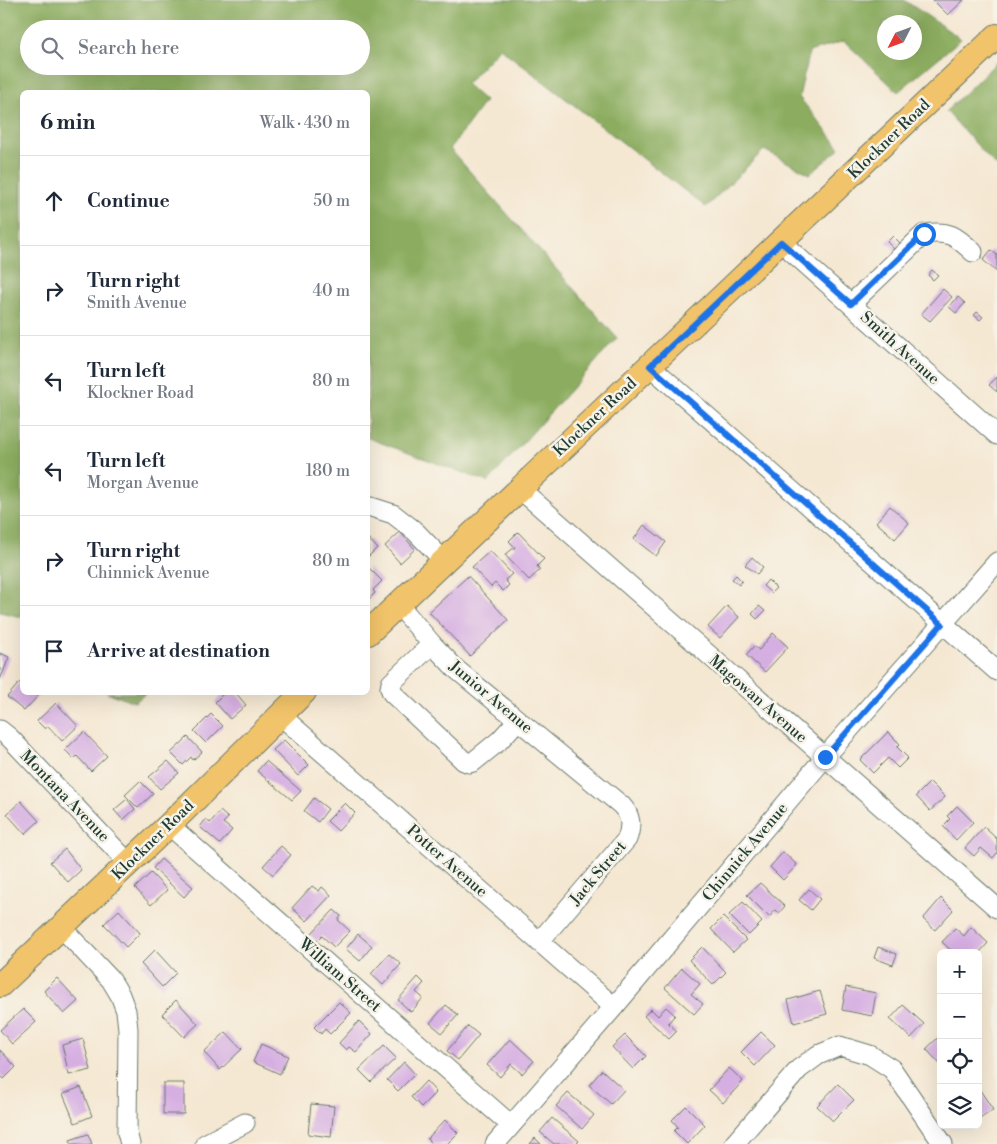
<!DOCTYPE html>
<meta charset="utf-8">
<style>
:root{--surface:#fff;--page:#f6f6f7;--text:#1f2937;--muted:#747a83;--line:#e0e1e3}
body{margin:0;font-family:"Libre Bodoni",serif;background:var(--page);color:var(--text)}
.controls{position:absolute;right:15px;bottom:15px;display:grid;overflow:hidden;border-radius:8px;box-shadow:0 5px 20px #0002}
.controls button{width:45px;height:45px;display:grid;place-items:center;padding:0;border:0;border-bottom:1px solid var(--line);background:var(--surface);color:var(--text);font:25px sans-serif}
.compass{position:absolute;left:877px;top:15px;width:45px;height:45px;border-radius:50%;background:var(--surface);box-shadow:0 5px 20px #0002;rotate:228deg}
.stop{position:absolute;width:15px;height:15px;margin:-11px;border:4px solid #1a73e8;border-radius:50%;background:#fff}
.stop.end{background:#1a73e8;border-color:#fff;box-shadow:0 1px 5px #0008}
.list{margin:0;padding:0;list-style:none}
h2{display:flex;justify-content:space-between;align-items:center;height:65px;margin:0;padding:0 20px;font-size:21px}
h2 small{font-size:16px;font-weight:400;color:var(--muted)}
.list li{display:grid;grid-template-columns:32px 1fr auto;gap:15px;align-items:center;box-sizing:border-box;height:90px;padding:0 20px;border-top:1px solid var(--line)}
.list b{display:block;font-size:19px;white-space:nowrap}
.list p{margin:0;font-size:16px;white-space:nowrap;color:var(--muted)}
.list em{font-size:16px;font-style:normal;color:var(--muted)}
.icon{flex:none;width:28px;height:28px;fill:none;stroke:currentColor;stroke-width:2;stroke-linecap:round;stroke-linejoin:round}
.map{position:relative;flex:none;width:997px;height:1144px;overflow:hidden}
.search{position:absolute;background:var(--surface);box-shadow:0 5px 20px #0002;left:20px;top:20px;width:350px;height:55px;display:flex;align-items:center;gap:12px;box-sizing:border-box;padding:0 18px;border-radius:28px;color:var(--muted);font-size:19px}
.panel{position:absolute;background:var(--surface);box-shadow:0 5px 20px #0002;left:20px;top:90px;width:350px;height:605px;border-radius:8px}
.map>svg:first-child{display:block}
.forest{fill:#8cad61;stroke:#56754a;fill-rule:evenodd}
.building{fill:#d6afe2}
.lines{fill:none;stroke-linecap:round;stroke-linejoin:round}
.minor-casing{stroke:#6a796c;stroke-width:21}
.major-casing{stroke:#6a796c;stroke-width:26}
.minor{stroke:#fff;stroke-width:19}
.major{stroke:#f1c36a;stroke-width:24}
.route{stroke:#1a73e8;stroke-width:6}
.labels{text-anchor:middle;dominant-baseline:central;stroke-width:5;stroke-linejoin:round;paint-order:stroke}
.street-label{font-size:16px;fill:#1f3d34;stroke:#f7f3e8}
</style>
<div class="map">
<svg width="997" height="1144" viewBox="0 0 997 1144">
<rect width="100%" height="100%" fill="#f7f3e8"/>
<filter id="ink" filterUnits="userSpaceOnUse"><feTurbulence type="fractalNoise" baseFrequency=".02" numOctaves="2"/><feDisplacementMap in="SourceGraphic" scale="10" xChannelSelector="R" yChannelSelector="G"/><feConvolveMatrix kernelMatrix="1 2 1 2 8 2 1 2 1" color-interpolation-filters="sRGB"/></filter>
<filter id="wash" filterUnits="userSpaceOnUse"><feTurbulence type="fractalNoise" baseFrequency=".0096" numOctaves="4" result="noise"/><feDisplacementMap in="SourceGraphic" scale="20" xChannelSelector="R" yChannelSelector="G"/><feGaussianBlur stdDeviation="1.12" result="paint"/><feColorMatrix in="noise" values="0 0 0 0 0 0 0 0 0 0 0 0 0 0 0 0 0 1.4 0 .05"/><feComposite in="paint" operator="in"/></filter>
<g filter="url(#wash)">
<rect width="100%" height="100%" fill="#f5e8d3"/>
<!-- forest -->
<path class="forest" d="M0,0H904L961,39L898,92L844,41L809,52L799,97L840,148L810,174L764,150L706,207L500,48L466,84L485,101L450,149L617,338L488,482L368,438V92H22V617L0,612ZM914,22V52H884V22ZM29,29H361V66H29Z
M997,62V167L946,111Z
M107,693H146L135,702Z"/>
<g id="blocks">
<!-- building -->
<path class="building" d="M933,0H964L948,15Z
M893,236L902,245L896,251L887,242Z
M991,250L997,255V272L983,260Z
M932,270L938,275L933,280L928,275Z
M943,289L952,297L930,321L921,314Z
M958,297L965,303L956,313L949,307Z
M977,312L983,317L980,320L974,315Z
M997,377V392L989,385Z
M890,506L909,523L895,539L876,522Z
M644,525L666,542L656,556L634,539Z
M400,532L415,549L400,563L385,546Z
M518,532L544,559L537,566L540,570L529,580L505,555L515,547L509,541Z
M368,538L377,548L368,557Z
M490,551L512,574L505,580L509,585L503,591L495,583L491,587L472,567Z
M752,557L763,567L757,574L745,565Z
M368,567L382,581L373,590L375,593L368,600Z
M736,575L742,581L739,585L732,579Z
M468,576L508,620L470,656L429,612Z
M768,580L776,588L771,593L763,586Z
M727,606L739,617L720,638L708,627Z
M759,606L765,611L757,619L752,614Z
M773,633L788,647L765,672L746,655L754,646L759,650Z
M0,653L9,657L0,680Z
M20,682L22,683V692H34L38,696L24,711L7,697Z
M225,692H235L246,705L230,719L215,702Z
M56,703L78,726L62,741L48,726L45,729L37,721Z
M211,714L223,726L206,743L194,731Z
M84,732L107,756L91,771L77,756L74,759L65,750Z
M888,732L900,744L897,747L908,758L898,768L888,758L873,773L860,760Z
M188,737L202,752L193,760L191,757L183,765L171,753Z
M284,740L309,765L298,776L273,750Z
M168,761L179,773L160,789L149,777Z
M266,761L301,791L292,800L257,771Z
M140,781L153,794L138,808L125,795Z
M930,782L945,797L930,811L916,796Z
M314,798L328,809L318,822L304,811Z
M127,799L135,809L123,820L114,810Z
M21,801L39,821L25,834L7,814Z
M345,803L355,813L338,831L327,821Z
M957,806L973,822L956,840L943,826L950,819L947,816Z
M220,811L228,818L223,823L232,830L220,844L200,827L206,819L210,823Z
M984,827L997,839V853L993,858L981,848L974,856L965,848Z
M281,846L291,855L273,875L263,866Z
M65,849L81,870L68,882L50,862Z
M783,852L797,865L783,880L770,867Z
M161,859L193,887L184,897L153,868Z
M151,873L167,890L151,905L135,888Z
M760,883L785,906L779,913L776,910L769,917L747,895Z
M312,886L319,891L322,887L331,895L307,921L292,908Z
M809,889L820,899L811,910L799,900Z
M941,898L953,910L935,930L923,919Z
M743,902L762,922L749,935L729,915Z
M119,910L140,933L126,947L104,924Z
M334,910L341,916L338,920L350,931L334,947L322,936L317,941L310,935Z
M723,917L746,940L733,952L711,929Z
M971,927L988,943L978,954V953H954L942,942L955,928L964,936Z
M358,934L372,946L360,961L346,949Z
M702,947L726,972L713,985L689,960Z
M878,947L897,954L893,965L874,958Z
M155,950L176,973L162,987L141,964Z
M389,954L401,964L383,985L371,974Z
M682,968L700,984L691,994L703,1004L694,1014L665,988Z
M418,977L424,983L416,992L423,998L411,1012L398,1000Z
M57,978L78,1001L64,1014L44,991Z
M846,987L876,993L872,1016L842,1010Z
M820,991L827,1014L794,1023L788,1000Z
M176,1000L198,1024L184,1037L162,1014Z
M339,1002L351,1013L330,1034L325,1029L321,1034L314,1027Z
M446,1005L458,1015L442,1033L430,1023Z
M903,1005L924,1024L911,1038L890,1019Z
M666,1007L675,1015L668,1023L677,1031L669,1039L644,1016L651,1009L658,1016Z
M23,1009L36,1022L12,1044L0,1030Z
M359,1021L372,1034L356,1052L349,1047L346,1050L339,1043Z
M468,1026L479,1035L458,1060L447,1051Z
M226,1032L242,1049L220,1070L204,1052Z
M761,1032L775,1045L755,1066L741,1052Z
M625,1035L646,1056L633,1069L612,1047Z
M941,1035V1065L926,1049Z
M83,1039L91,1070L69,1075L62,1045Z
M510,1039L534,1061L522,1074L511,1064L500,1077L487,1065Z
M261,1044L288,1056L280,1074L253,1062Z
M384,1046L396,1058L371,1082L359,1070Z
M0,1050L16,1067L4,1079L0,1075Z
M404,1062L415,1074L398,1091L387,1080Z
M729,1068L743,1081L723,1103L709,1090Z
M602,1070L624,1090L611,1104L589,1085Z
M426,1081L436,1092L421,1107L411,1097Z
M163,1083H184V1114H163Z
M838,1084L854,1100L833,1121L817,1106Z
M81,1087L92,1116L75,1123L63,1094Z
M978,1087L993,1110L978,1120Z
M568,1093L594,1115L582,1129L556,1106Z
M311,1104L334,1106L331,1137L308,1134Z
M686,1106L705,1125L687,1144L674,1131L678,1127L672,1120Z
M552,1118L579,1141L576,1144H554L540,1132Z
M445,1120L458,1133L447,1144H432L427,1139Z
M88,1134L92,1144H72L70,1140Z
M535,1138L541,1144H530Z"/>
</g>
</g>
<g filter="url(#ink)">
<use href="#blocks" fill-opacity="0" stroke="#6a796c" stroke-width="1"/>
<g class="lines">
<!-- minor casing -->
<g class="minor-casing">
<path id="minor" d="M781,242L997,435
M851,304L924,234C949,230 956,236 973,252
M650,366L997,671
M520,489L997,908
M368,506L393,514L415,531L444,561
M398,604L432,644L456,669L621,805C631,815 632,825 627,839L539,942
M432,644L391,683L390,688L392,693L464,761L469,763L473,762L499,741L518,720
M280,715L614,1007
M0,730L10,738L120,854L127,864
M169,825L511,1125
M62,928L111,980L120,995L126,1011L128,1029L127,1132L130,1144
M205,1144L245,1123
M495,1144L614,1007L825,757L997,562
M734,1144L799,1069L818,1055L840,1046L870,1055L892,1069L943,1144"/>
</g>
<!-- major casing -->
<g class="major-casing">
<path id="major" d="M368,633L997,36
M0,985L169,825L304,692"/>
</g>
<!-- minor -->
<use href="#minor" class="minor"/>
<!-- major -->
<use href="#major" class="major"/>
</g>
</g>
<g class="lines" filter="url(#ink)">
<!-- route -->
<path class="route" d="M825,757L942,624L650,366L781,242L851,304L924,234"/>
</g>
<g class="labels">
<!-- street labels -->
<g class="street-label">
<text transform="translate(889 139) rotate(-44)">Klockner Road</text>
<text transform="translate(900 348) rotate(42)">Smith Avenue</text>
<text transform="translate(595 417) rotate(-43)">Klockner Road</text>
<text transform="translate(491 697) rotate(40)">Junior Avenue</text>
<text transform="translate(758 699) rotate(41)">Magowan Avenue</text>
<text transform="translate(65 796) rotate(46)">Montana Avenue</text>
<text transform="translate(153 840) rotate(-44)">Klockner Road</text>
<text transform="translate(745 852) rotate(-50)">Chinnick Avenue</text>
<text transform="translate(447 861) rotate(41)">Potter Avenue</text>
<text transform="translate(598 873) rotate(-50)">Jack Street</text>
<text transform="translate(340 975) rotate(41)">William Street</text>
</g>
</g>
</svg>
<div class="controls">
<button>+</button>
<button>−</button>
<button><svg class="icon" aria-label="locate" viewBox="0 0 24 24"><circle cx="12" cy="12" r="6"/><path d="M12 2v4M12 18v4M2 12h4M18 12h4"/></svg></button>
<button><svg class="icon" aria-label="layers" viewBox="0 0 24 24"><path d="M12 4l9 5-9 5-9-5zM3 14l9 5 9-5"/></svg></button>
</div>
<svg class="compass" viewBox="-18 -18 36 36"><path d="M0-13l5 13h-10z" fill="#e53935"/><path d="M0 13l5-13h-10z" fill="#747a83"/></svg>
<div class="stop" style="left:924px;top:234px"></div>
<div class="stop end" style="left:825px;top:757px"></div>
<div class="search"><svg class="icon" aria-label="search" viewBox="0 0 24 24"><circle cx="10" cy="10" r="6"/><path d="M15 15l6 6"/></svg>Search here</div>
<section class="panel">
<h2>6 min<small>Walk · 430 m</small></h2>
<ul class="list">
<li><svg class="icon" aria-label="ahead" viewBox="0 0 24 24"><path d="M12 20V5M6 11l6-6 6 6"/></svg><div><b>Continue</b></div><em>50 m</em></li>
<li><svg class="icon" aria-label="right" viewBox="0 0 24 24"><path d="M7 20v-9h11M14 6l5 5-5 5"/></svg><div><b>Turn right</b><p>Smith Avenue</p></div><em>40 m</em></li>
<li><svg class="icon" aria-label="left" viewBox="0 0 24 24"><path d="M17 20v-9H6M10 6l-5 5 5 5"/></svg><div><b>Turn left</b><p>Klockner Road</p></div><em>80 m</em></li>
<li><svg class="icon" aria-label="left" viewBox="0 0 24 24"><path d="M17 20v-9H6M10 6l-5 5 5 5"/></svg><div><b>Turn left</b><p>Morgan Avenue</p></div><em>180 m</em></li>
<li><svg class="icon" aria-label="right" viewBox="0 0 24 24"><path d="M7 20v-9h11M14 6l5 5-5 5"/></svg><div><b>Turn right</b><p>Chinnick Avenue</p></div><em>80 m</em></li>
<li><svg class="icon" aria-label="arrive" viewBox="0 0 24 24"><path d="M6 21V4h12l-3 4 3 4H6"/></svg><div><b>Arrive at destination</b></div></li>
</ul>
</section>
</div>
